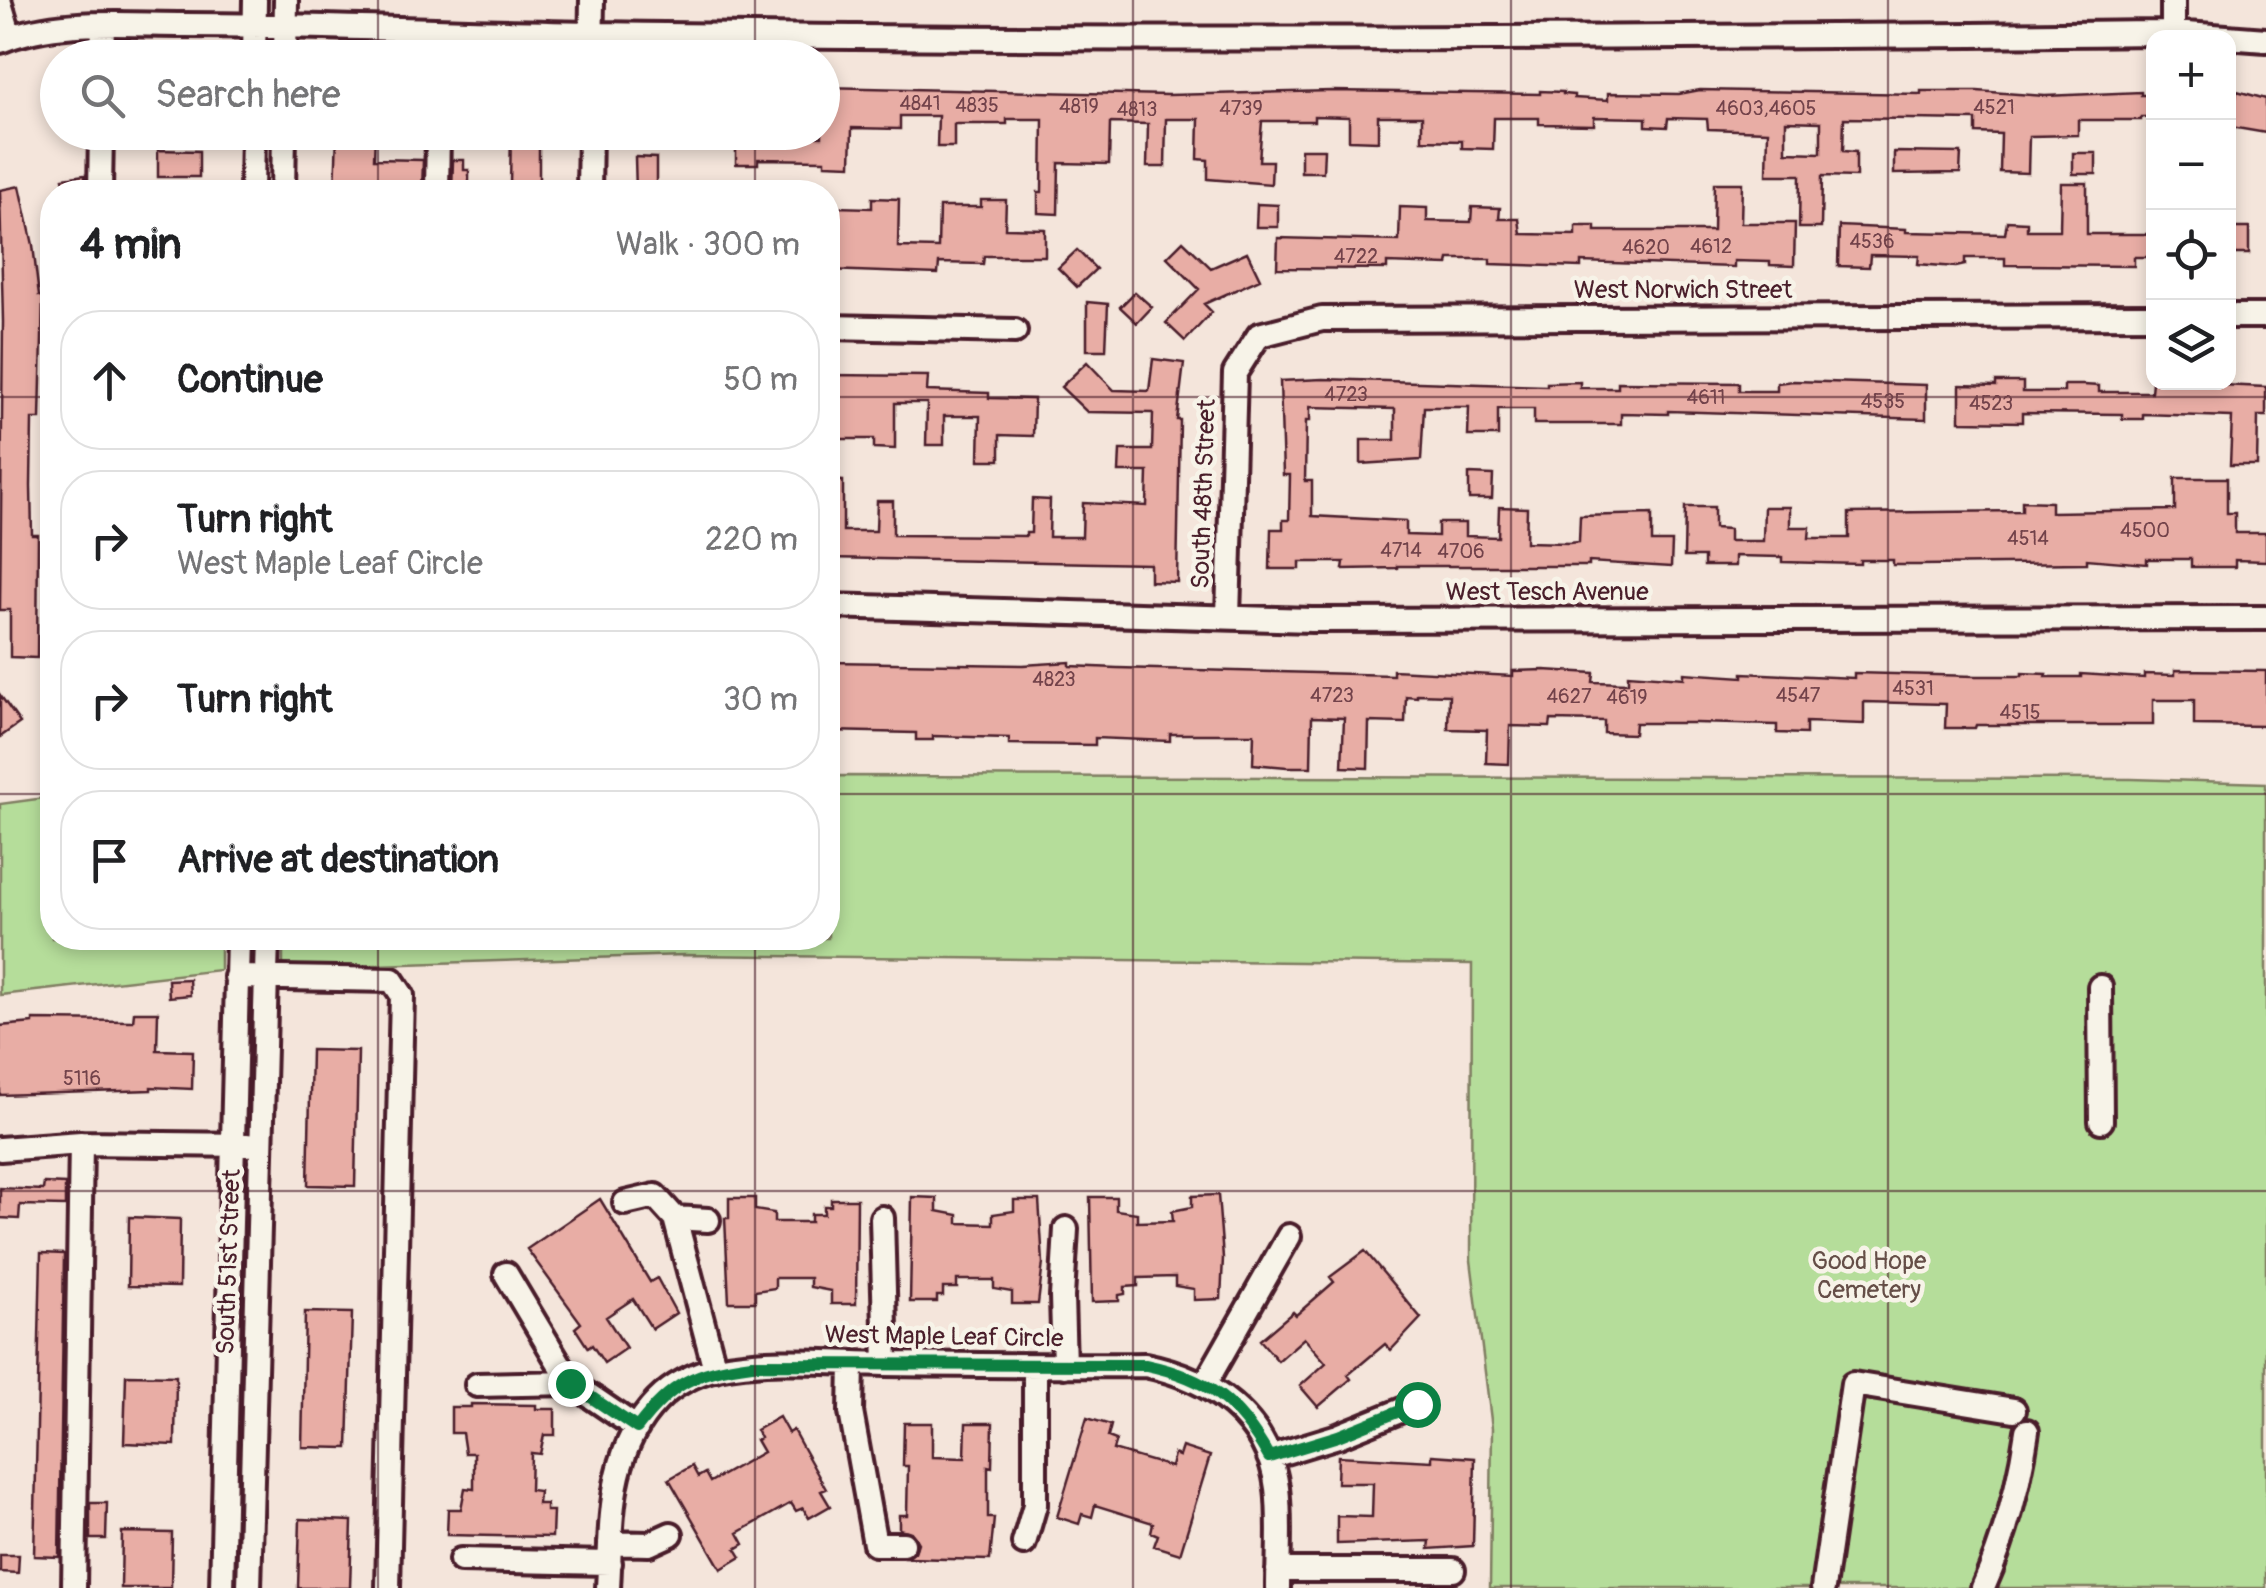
<!DOCTYPE html>
<meta charset="utf-8">
<style>
:root{--surface:#fff;--page:#f2f2f2;--text:#202124;--muted:#757577;--line:#e0e0e0}
body{margin:0;font-family:Pangolin,sans-serif;background:var(--page);color:var(--text)}
.controls{position:absolute;right:30px;top:30px;display:grid;overflow:hidden;border-radius:20px;box-shadow:0 5px 15px #0003}
.controls button{width:90px;height:90px;display:grid;place-items:center;padding:0;border:0;border-bottom:2px solid var(--line);background:var(--surface);color:var(--text);font:50px sans-serif}
.stop{position:absolute;width:30px;height:30px;margin:-22px;border:8px solid #0b8043;border-radius:50%;background:#fff}
.stop.end{background:#0b8043;border-color:#fff;box-shadow:0 2px 10px #0008}
.list{margin:0;padding:0;list-style:none}
h2{display:flex;justify-content:space-between;align-items:center;height:130px;margin:0;padding:0 40px;font-size:42px}
h2 small{font-size:32px;font-weight:400;color:var(--muted)}
.list li{display:grid;grid-template-columns:65px 1fr auto;gap:30px;align-items:center;box-sizing:border-box;height:140px;margin:0 20px 20px;padding:0 20px;border:2px solid var(--line);border-radius:40px}
.list b{display:block;font-size:38px;white-space:nowrap}
.list p{margin:0;font-size:32px;white-space:nowrap;color:var(--muted)}
.list em{font-size:32px;font-style:normal;color:var(--muted)}
.icon{flex:none;width:55px;height:55px;fill:none;stroke:currentColor;stroke-width:2;stroke-linecap:round;stroke-linejoin:round}
.map{position:relative;flex:none;width:2266px;height:1588px;overflow:hidden}
.search{position:absolute;background:var(--surface);box-shadow:0 5px 15px #0003;left:40px;top:40px;width:800px;height:110px;display:flex;align-items:center;gap:25px;box-sizing:border-box;padding:0 35px;border-radius:55px;color:var(--muted);font-size:38px}
.panel{position:absolute;background:var(--surface);box-shadow:0 5px 15px #0003;left:40px;top:180px;width:800px;height:770px;border-radius:40px}
.map>svg:first-child{display:block}
.green{fill:#b5dd9a;stroke:#807e62;stroke-width:2.5}
.building{fill:#e8ada5;stroke:#4a1f2b;stroke-width:2.5;fill-rule:evenodd}
.lines{fill:none;stroke-linecap:round;stroke-linejoin:round}
.minor-casing{stroke:#4a1f2b;stroke-width:30}
.minor{stroke:#f7f3e8;stroke-width:22}
.route{stroke:#0b8043;stroke-width:12}
.grid{fill:none;stroke:#4a1f2b;stroke-width:2.5;stroke-opacity:0.55}
.labels{text-anchor:middle;dominant-baseline:central;stroke-width:9;stroke-linejoin:round;paint-order:stroke}
.number-label{font-size:20px;fill:#72424a}
.street-label{font-size:25px;fill:#4a1f2b;stroke:#f7f3e8}
.park-label{font-size:25px;fill:#654e47;stroke:#f7f3e8}
</style>
<div class="map">
<svg width="2266" height="1588" viewBox="0 0 2266 1588">
<rect width="100%" height="100%" fill="#f4e5db"/>
<filter id="ink" filterUnits="userSpaceOnUse"><feTurbulence type="fractalNoise" baseFrequency=".01" numOctaves="2"/><feDisplacementMap in="SourceGraphic" scale="20" xChannelSelector="R" yChannelSelector="G"/><feConvolveMatrix kernelMatrix="1 2 1 2 8 2 1 2 1" color-interpolation-filters="sRGB"/></filter>
<g filter="url(#ink)">
<!-- green -->
<path class="green" d="M828,776L2131,779L2266,783V1588H1490L1492,1428L1471,1260L1472,964L684,955L283,968V938H828Z
M52,797V938H220V970L0,995V804Z"/>
<!-- building -->
<path class="building" d="M822,87L1168,95L1332,91L1540,94V91L1563,92V94L1574,95V98L1608,100V93L1679,94L1700,90L1921,94V91H1977L2045,96L2141,92V95H2154V117H2141V120H2078V135L2029,136L2028,173L2000,172L2001,134L1976,133V120L1844,118L1843,151L1856,152V177L1822,176L1821,228H1799L1800,175H1767L1768,131L1708,129L1707,119L1668,118L1667,127L1646,126V118L1594,117V125L1539,124V118H1494L1493,149L1462,148V141L1422,140V116H1378V141L1349,140V117L1314,116V121H1262L1259,161H1272L1271,184L1208,179V160L1198,159L1199,119H1166L1165,167H1147L1148,124L1110,123L1109,164L1059,163L1058,214L1038,213V192H1042L1043,119H1007V124H954V147H937L938,116H900V129L852,128L851,165L825,164V160L758,159V164H736V140L782,141L783,136L822,137ZM1786,121L1821,122V153L1786,152Z
M2237,91L2266,99V133L2231,127Z
M337,132H375L374,159L423,160L422,192H335Z
M511,132H539V185H510Z
M1301,149H1324L1323,172H1301Z
M158,150L199,151V177H158Z
M1894,152L1961,153L1960,173L1894,174Z
M2073,153H2096V174H2073Z
M635,157L656,158V192L636,191Z
M453,160H464V170H469V192H452Z
M85,175V192H65L63,178Z
M1714,183H1742L1741,223H1795L1794,266L1770,265V262L1734,261V267L1581,262V267L1490,264V259H1449L1448,265L1387,263V269L1277,268L1278,238L1399,241L1400,207L1427,208V221L1471,222L1472,207L1500,208L1499,219H1519L1521,234L1576,235V226H1595V231H1713Z
M2061,183H2087V234H2154V257H2134V266L2005,265V258H1965V265L1956,267L1918,264L1919,256L1870,255L1869,267L1838,266L1839,226L1906,229V232L2005,234L2007,221L2027,222V230H2060Z
M20,186L33,245L39,296L43,297L40,419H32L31,486L32,535H38L37,658L10,657V610H0L3,322L0,190Z
M872,198L899,199L898,247L938,248L939,207H981V200H1006L1005,228L1045,229V256H984L983,264L939,263L938,274L828,270V246H834L835,207L872,208Z
M1257,204L1278,205V227H1256Z
M2228,228H2249V254H2228Z
M1183,241L1211,268L1247,252L1260,279L1204,304L1212,312L1185,341L1166,323L1199,289L1167,257Z
M1077,250L1096,269L1077,287L1058,268Z
M1135,292L1152,307L1137,323L1120,307Z
M1087,302L1108,304L1106,350H1087Z
M1153,359L1184,363L1177,420H1180L1177,582L1150,581V564L828,558V480L843,481V531H876L877,501H893V535L1026,536V533H1031L1032,499L1050,500L1049,537H1082L1083,503L1147,506L1148,472H1119L1120,450H1152L1153,413L1087,412L1061,387L1087,362L1114,390L1149,391Z
M828,375L928,376L927,391L989,393V398L1034,399L1033,436L1000,435V460H979L980,416H944V445H926L927,403H895V449L874,448V439H830Z
M1323,379L1547,386V383L1580,382V388H1618V382L1739,383V391H1777V383L1793,381L1926,385V419L1668,411V414L1621,413V424H1534V409H1498V436H1468L1469,407H1424L1421,460L1361,464V440H1395V409L1310,407V421H1306L1305,481H1312V516L1406,521V535L1438,536V523H1465V536L1498,537L1499,507L1527,508L1526,542L1569,543L1579,542L1580,516L1652,514V542H1672L1671,567L1589,562V566H1397V568L1343,569L1344,562H1300V569H1270L1271,529H1283V520H1289L1290,475H1283L1280,381Z
M1996,382H2023V392H2064V385H2083L2099,386V392H2151L2152,382L2266,387V416H2258L2257,465H2230L2232,417L2143,414V419H2122V414L2022,413V422L1960,421V385L1996,386Z
M1469,474L1493,475L1492,499H1469Z
M2175,478H2227V513H2235V533H2266V561L2235,560V567H2191V559H2147V564L2087,559V563L1919,565H1893V560H1860V564L1782,562V557L1735,556V566H1704V557H1684L1685,507H1714V528L1729,529V541H1763L1764,507H1790V527H1810L1809,538H1849V513L2022,511V501L2051,502V512L2175,510Z
M828,662L1023,665L1070,662V666L1117,668L1393,675V670L1513,676V671L1544,670L1594,673L1593,682L1628,683V674L1684,678V673L1743,677V673L1854,678V673L1976,676H2022V673L2047,674L2046,677H2081V674L2144,678V674L2175,675V670L2266,671V726L2194,725V700H2153V725H1976L1975,728H1945L1946,704L1864,702V724L1806,722V734L1777,733V725L1695,723H1635L1634,734L1604,733V721L1551,720L1550,727L1510,726L1509,764L1486,763L1487,730L1448,729L1449,695L1417,694V697L1406,696L1405,723L1369,722L1368,768L1342,767L1344,718L1312,717L1311,767H1287L1253,764L1254,734H1170V741L1095,738V745L1009,744V738L933,736V740H916V733L828,731Z
M0,695L20,723L0,737Z
M189,979L190,995L169,997L168,980Z
M134,1012H158L157,1050L193,1051L192,1089L151,1087V1090L0,1095V1026L33,1023V1020L133,1021Z
M311,1050L358,1051L355,1186L308,1185Z
M44,1183L65,1184V1206L20,1205L19,1219L0,1218V1188L43,1190Z
M1218,1195L1223,1258L1221,1299L1194,1300V1289L1175,1286V1277L1138,1278V1286L1125,1287V1294L1119,1295V1301L1092,1302L1090,1197H1116V1210L1137,1213V1222L1173,1221L1172,1211L1192,1207V1196Z
M912,1197L937,1198V1211L958,1215V1223L993,1224V1214L1014,1211V1200H1039L1043,1263L1038,1304H1012V1292L994,1289V1280H957V1288H943V1296H937V1302H910Z
M729,1198H755V1210L774,1213V1222H811V1214H824V1206H831V1199H857L856,1304H831V1291L810,1287V1278H775V1288L755,1291V1302H729L725,1218H729Z
M600,1199L650,1282L657,1278L676,1313L652,1329L633,1299L606,1317L626,1348L604,1363L592,1345L588,1348L575,1328L581,1323L527,1249Z
M129,1217L180,1219L179,1287L128,1286Z
M1365,1251L1421,1318L1391,1350L1385,1344L1348,1375L1351,1379L1318,1407L1300,1386L1326,1363L1304,1338L1278,1361L1260,1340L1293,1312L1296,1315L1334,1282L1330,1277Z
M41,1253L64,1254L59,1557L34,1556Z
M305,1312L352,1313L348,1448L302,1447Z
M126,1375L176,1376L175,1445L124,1443Z
M471,1404L536,1405V1409H555V1435H544L540,1454L531,1453L530,1490L539,1491L538,1504H546V1511H553L552,1537L447,1535L448,1509H461L465,1488L474,1489V1453H465L462,1433H451V1407H471Z
M779,1417L788,1433L793,1430L804,1450L826,1489L821,1491L830,1506L809,1518L803,1508L796,1511L791,1503L738,1533L744,1544L736,1549L741,1557L721,1569L669,1479L692,1466L698,1477L705,1473L710,1482L763,1452L756,1440L760,1438L756,1430Z
M1087,1418L1111,1425L1108,1437L1116,1440L1113,1450L1171,1467L1174,1454L1179,1456L1182,1447L1210,1456L1180,1554L1154,1546L1158,1535L1151,1532L1153,1523L1095,1505L1092,1517L1082,1514L1079,1524L1057,1517Z
M904,1423H932V1457L965,1458L966,1423H993L992,1467L988,1466V1518H994L990,1560L907,1558L915,1552L918,1543L911,1532L899,1529V1515H907L908,1466H903Z
M1432,1455L1475,1458L1473,1546L1429,1549L1430,1541L1337,1544V1516L1372,1517L1373,1483H1337L1338,1456L1432,1461Z
M90,1503H107L106,1539H90Z
M300,1519L352,1521L350,1588H298Z
M122,1532L172,1533L171,1588H121Z
M0,1555H19L18,1573L0,1572Z"/>
<g class="lines">
<!-- minor casing -->
<g class="minor-casing">
<path id="minor" d="M0,3L10,37
M2173,33V0
M0,41C57,18 124,25 184,25C322,25 461,32 599,34C1124,42 1648,38 2173,33L2266,40
M102,58L103,25
M254,58L255,0
M285,58L286,0
M440,58V31
M591,58L592,0
M100,192L101,132
M252,192L253,132
M283,192L284,132
M437,192L438,132
M589,192L590,132
M2228,316H2266
M828,327L1015,331
M828,606L1312,620L2266,618
M1228,617L1235,373L1259,335L1322,319L2154,316
M236,977L392,980L402,995L388,1588
M2100,987L2101,1121
M0,1149L81,1143L247,1145
M625,1203L655,1196L675,1218L715,1369
M675,1218L708,1220
M882,1218L886,1364
M506,1274L571,1383L637,1428
M852,1363L851,1412L875,1544H903
M1064,1366L1062,1297L1066,1229
M1205,1384L1289,1236
M477,1385L571,1383
M1269,1457L1338,1436L1417,1404
M610,1543L649,1544L671,1534
M1024,1543L1035,1505V1366
M461,1560L610,1563
M1278,1570H1453
M74,1588L81,1143
M222,1588L238,938
M249,1588L267,938
M608,1588C612,1522 607,1452 657,1401C672,1385 696,1373 717,1368C771,1357 831,1363 885,1364C972,1365 1059,1366 1145,1365C1210,1378 1268,1417 1277,1488C1281,1520 1278,1555 1278,1588
M1823,1588L1853,1384L2014,1410
M1983,1588C2006,1536 2019,1487 2027,1431"/>
</g>
<!-- minor -->
<use href="#minor" class="minor"/>
</g>
</g>
<g class="lines" filter="url(#ink)">
<!-- route -->
<path class="route" d="M570,1383L637,1428C671,1383 696,1371 752,1364L1146,1365C1208,1378 1238,1402 1269,1457L1338,1436L1417,1404"/>
</g>
<!-- grid -->
<path class="grid" d="M378,0V58M755,0V58M1133,0V1588M1511,0V1588M1888,0V1588M378,132V192M755,132V192M0,397H52M828,397H2266M0,794H52M828,794H2266M378,938V1588M755,938V1588M0,1191H2266"/>
<g class="labels">
<!-- number labels -->
<g class="number-label">
<text x="920" y="103">4841</text>
<text x="977" y="105">4835</text>
<text x="1079" y="106">4819</text>
<text x="1994" y="107">4521</text>
<text x="1241" y="108">4739</text>
<text x="1766" y="108">4603,4605</text>
<text x="1137" y="109">4813</text>
<text x="1872" y="241">4536</text>
<text x="1711" y="246">4612</text>
<text x="1646" y="247">4620</text>
<text x="1356" y="256">4722</text>
<text x="1346" y="394">4723</text>
<text x="1706" y="397">4611</text>
<text x="1883" y="401">4535</text>
<text x="1991" y="403">4523</text>
<text x="2145" y="530">4500</text>
<text x="2028" y="538">4514</text>
<text x="1401" y="550">4714</text>
<text x="1461" y="551">4706</text>
<text x="1054" y="679">4823</text>
<text x="1913" y="688">4531</text>
<text x="1332" y="695">4723</text>
<text x="1798" y="695">4547</text>
<text x="1569" y="696">4627</text>
<text x="1627" y="697">4619</text>
<text x="2020" y="712">4515</text>
<text x="82" y="1078">5116</text>
</g>
<!-- street labels -->
<g class="street-label">
<text x="1683" y="290">West Norwich Street</text>
<text transform="translate(1204 494) rotate(-88)">South 48th Street</text>
<text x="1547" y="592">West Tesch Avenue</text>
<text transform="translate(229 1262) rotate(-88)">South 51st Street</text>
<text transform="translate(944 1337) rotate(1)">West Maple Leaf Circle</text>
</g>
<!-- park labels -->
<g class="park-label">
<text x="1869" y="1261">Good Hope<tspan x="1869" dy="29">Cemetery</tspan></text>
</g>
</g>
</svg>
<div class="controls">
<button>+</button>
<button>−</button>
<button><svg class="icon" aria-label="locate" viewBox="0 0 24 24"><circle cx="12" cy="12" r="6"/><path d="M12 2v4M12 18v4M2 12h4M18 12h4"/></svg></button>
<button><svg class="icon" aria-label="layers" viewBox="0 0 24 24"><path d="M12 4l9 5-9 5-9-5zM3 14l9 5 9-5"/></svg></button>
</div>
<div class="stop" style="left:1417px;top:1404px"></div>
<div class="stop end" style="left:570px;top:1383px"></div>
<div class="search"><svg class="icon" aria-label="search" viewBox="0 0 24 24"><circle cx="10" cy="10" r="6"/><path d="M15 15l6 6"/></svg>Search here</div>
<section class="panel">
<h2>4 min<small>Walk · 300 m</small></h2>
<ul class="list">
<li><svg class="icon" aria-label="ahead" viewBox="0 0 24 24"><path d="M12 20V5M6 11l6-6 6 6"/></svg><div><b>Continue</b></div><em>50 m</em></li>
<li><svg class="icon" aria-label="right" viewBox="0 0 24 24"><path d="M7 20v-9h11M14 6l5 5-5 5"/></svg><div><b>Turn right</b><p>West Maple Leaf Circle</p></div><em>220 m</em></li>
<li><svg class="icon" aria-label="right" viewBox="0 0 24 24"><path d="M7 20v-9h11M14 6l5 5-5 5"/></svg><div><b>Turn right</b></div><em>30 m</em></li>
<li><svg class="icon" aria-label="arrive" viewBox="0 0 24 24"><path d="M6 21V4h12l-3 4 3 4H6"/></svg><div><b>Arrive at destination</b></div></li>
</ul>
</section>
</div>
